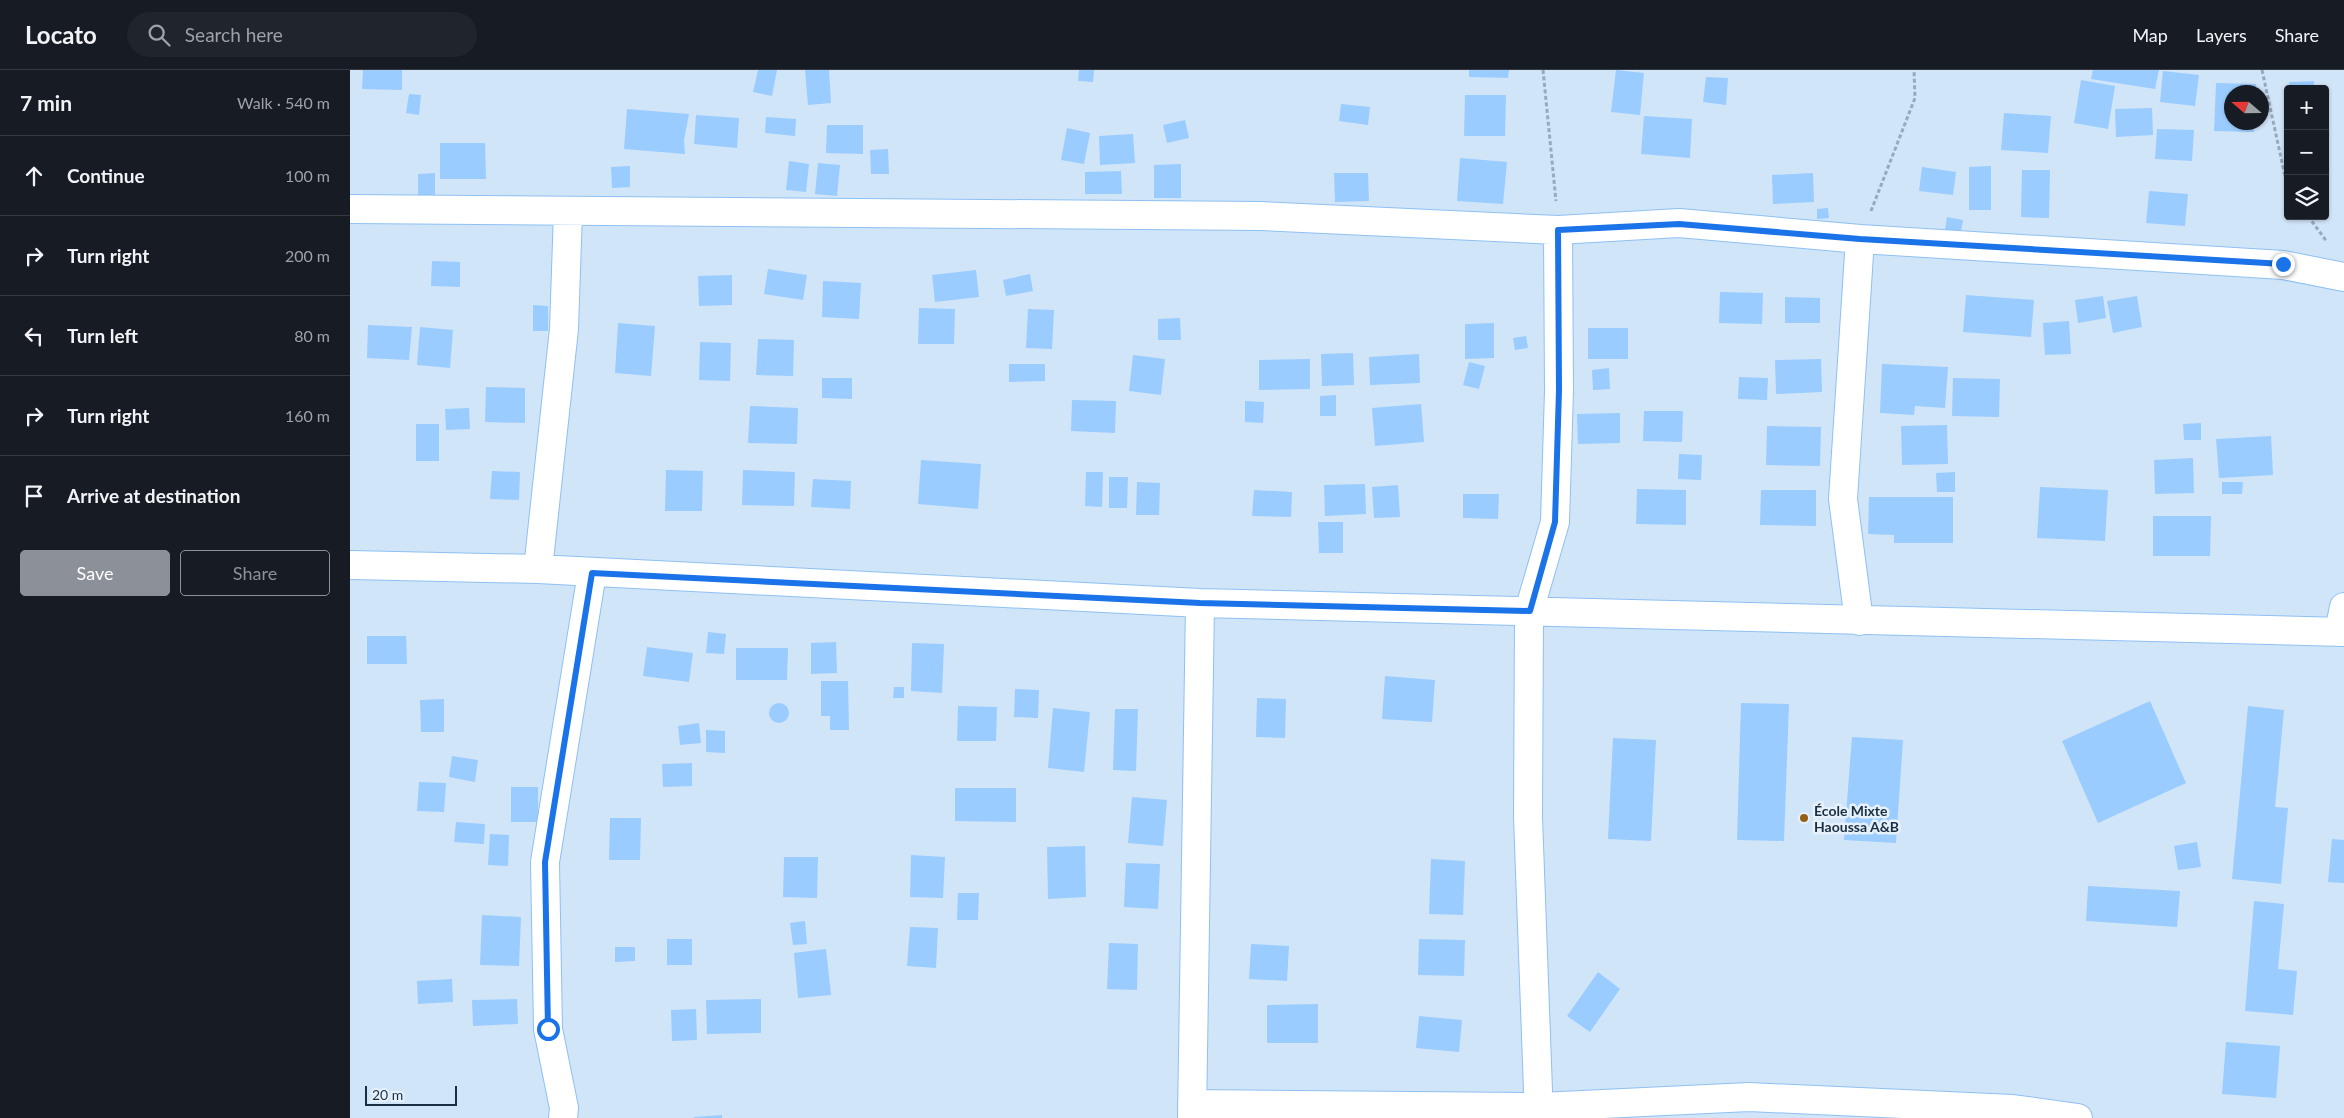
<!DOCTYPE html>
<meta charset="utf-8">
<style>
:root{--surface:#171b24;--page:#20242c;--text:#f1f3f6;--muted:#9ea1a6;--line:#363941;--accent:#8c9099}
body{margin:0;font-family:Lato,sans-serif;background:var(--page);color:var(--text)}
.controls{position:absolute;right:15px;top:15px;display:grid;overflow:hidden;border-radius:5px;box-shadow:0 1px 4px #0004}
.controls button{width:45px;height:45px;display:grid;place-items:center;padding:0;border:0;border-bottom:1px solid var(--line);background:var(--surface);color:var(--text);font:25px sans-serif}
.compass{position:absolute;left:1874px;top:15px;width:45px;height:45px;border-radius:50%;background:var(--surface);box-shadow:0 1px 4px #0004;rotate:290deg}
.scale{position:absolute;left:15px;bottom:12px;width:92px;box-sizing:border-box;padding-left:5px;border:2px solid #1b2f43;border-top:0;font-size:14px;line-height:18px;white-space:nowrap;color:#1b2f43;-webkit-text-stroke:4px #e7f1fb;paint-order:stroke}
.stop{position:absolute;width:15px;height:15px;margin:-11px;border:4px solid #1a73e8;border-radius:50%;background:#fff}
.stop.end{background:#1a73e8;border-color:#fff;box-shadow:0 1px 5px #0008}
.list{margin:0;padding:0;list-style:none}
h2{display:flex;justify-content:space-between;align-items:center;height:65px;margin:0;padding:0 20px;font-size:21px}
h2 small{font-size:16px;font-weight:400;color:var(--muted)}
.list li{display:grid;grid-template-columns:32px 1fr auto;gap:15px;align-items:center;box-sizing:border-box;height:80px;padding:0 20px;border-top:1px solid var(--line)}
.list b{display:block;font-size:19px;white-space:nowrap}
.list em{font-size:16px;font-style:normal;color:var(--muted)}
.actions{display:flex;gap:10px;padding:15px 20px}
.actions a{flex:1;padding:11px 0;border:1px solid var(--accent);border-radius:5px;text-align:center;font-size:18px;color:var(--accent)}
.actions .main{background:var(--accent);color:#fff}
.icon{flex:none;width:28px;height:28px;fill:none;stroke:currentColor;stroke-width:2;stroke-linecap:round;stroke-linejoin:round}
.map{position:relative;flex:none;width:1994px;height:1048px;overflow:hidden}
header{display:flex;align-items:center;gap:30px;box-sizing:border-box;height:70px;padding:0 25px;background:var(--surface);border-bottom:1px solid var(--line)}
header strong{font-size:24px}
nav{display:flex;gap:28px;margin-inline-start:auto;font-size:18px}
.search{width:350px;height:45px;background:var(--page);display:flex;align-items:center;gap:12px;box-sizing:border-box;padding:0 18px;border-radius:28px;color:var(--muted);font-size:19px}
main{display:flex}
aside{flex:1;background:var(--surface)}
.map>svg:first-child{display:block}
.building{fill:#9accff}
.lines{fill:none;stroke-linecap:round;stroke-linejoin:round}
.minor-casing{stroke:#8ec0f2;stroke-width:30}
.path{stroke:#96aabe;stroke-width:3;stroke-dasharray:4 2.5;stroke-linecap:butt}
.minor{stroke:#fff;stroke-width:28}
.route{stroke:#1a73e8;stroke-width:6}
.poi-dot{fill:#956015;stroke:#e7f1fb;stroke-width:2}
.labels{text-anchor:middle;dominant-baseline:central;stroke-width:5;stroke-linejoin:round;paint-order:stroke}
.poi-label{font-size:14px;font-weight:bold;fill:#1b2f43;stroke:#e7f1fb;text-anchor:start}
</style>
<header>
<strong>Locato</strong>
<div class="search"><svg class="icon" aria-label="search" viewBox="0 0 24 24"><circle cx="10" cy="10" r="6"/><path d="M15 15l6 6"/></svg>Search here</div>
<nav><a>Map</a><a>Layers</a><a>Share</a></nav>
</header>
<main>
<aside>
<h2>7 min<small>Walk · 540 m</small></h2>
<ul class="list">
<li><svg class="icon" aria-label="ahead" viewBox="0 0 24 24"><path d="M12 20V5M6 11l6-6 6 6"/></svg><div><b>Continue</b></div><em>100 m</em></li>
<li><svg class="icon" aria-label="right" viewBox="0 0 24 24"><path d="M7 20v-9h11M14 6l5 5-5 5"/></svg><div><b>Turn right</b></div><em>200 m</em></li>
<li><svg class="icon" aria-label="left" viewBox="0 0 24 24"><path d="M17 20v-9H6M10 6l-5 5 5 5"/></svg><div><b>Turn left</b></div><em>80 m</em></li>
<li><svg class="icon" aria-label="right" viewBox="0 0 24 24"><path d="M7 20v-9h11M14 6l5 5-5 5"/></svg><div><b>Turn right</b></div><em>160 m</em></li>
<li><svg class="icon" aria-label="arrive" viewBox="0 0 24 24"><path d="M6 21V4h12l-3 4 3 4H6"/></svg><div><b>Arrive at destination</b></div></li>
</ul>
<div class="actions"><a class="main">Save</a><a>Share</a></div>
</aside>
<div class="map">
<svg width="1994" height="1048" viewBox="0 0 1994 1048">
<rect width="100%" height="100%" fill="#d1e5f9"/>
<!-- building -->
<path class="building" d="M13,0H52V20L12,19Z
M408,0H427L422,26L403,22Z
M455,0H479L481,33L458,35Z
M729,0H744L743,12L728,11Z
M1119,0H1159L1158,8L1119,7Z
M1266,0L1294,3L1290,45L1261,42Z
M1743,0H1809L1805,19L1741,9Z
M1813,1L1849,5L1845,36L1810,32Z
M1356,7L1378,8L1376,35L1353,32Z
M1731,10L1765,16L1758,59L1724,53Z
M1964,11V19H1940L1939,12Z
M1866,13L1906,14V22H1882V52H1904V62L1864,61Z
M59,24L71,25L69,45L56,43Z
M1115,25H1156L1155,66H1114Z
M991,34L1020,37L1018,55L989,51Z
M1802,38L1803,65L1766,67L1765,39Z
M277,39L339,44L334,70L335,84L274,79Z
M1654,43L1701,46L1698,83L1651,80Z
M346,45L389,48L387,78L344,74Z
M1294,46L1342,49L1340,88L1291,84Z
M416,47L446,49L445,66L415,63Z
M835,50L839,68L817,73L813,55Z
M477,55H513V84L476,83Z
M717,58L740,63L734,94L711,90Z
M1807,59L1844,60L1842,91L1805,89Z
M783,64L785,93L750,95L749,66Z
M90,73H135L136,109H90Z
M538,79L539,104H521L520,80Z
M1110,88L1157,92L1153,134L1107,131Z
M439,91L459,94L456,122L436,120Z
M468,93L490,95L487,126L465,124Z
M831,94V128H804V95Z
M280,96V117L262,118L261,97Z
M1641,96V140H1619V97Z
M1572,97L1606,102L1603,125L1569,121Z
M1672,100H1700L1699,148L1671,147Z
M771,101L772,124H735V102Z
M85,103V130H68V104Z
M984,103H1018L1019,131L985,132Z
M1463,103L1464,132L1423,134L1422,105Z
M1799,121L1838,124L1835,156L1796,153Z
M1478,138L1479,148L1467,149V139Z
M1597,147L1613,150L1610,168L1594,166Z
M82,191L110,192V217L81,216Z
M418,199L457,205L453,230L414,224Z
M626,200L629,227L585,232L582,205Z
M680,204L683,221L656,226L653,210Z
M382,205V235L349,236L348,206Z
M473,211L511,213L509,249L472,247Z
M1370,222L1413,223L1412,254L1369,253Z
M1616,225L1684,230L1681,267L1613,262Z
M1753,226L1756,248L1728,253L1725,230Z
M1787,226L1792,257L1763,263L1757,231Z
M1435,227L1470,228V253H1435Z
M183,235L198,236V261H183Z
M569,238L605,239L604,274H568Z
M678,239L704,240L702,279L676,278Z
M830,248L831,270H808V249Z
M1719,251L1721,284L1695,285L1693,253Z
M268,253L305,256L301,306L265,303Z
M1144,253V288L1115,289V254Z
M18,255L62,257L59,290L17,288Z
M70,257L103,260L100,298L67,295Z
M1238,258H1278V289H1238Z
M1176,266L1178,278L1165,280L1163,268Z
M408,269L444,270L443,306L406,305Z
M350,272L381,273L380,311L349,310Z
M1003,283L1004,315L972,316L971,284Z
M1069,284L1070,313L1020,315L1019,287Z
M783,285L815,289L811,325L779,321Z
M960,289V319L909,320V290Z
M1471,289L1472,322L1426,324L1425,290Z
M1119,292L1135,296L1129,319L1113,315Z
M659,294H695V311L659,312Z
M1532,294L1598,297L1595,338L1565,336L1564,345L1530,343Z
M1259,298L1260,319L1243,320L1242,300Z
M1389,307L1418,308L1417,330L1388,329Z
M472,308H502V329L472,328Z
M1603,308L1650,309L1649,347L1602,346Z
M136,317L175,318V353L135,352Z
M986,325V346H970V326Z
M722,330L766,331L765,363L721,361Z
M895,331L914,332L913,353L895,352Z
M1071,334L1074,372L1025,376L1022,338Z
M400,336L448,338L447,374L398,373Z
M119,338L120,359L96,360L95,339Z
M1294,341H1333L1332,372L1293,371Z
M1270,343V373L1228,374L1227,344Z
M1851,353V370H1834L1833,354Z
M66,354H89V391H66Z
M1597,355L1598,394L1552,395L1551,356Z
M1417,356L1471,357L1470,396L1416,395Z
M1921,366L1923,405L1869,408L1866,369Z
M1329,384L1352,385L1351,410L1328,409Z
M1843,388L1844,423L1805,424L1804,390Z
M571,390L631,394L628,439L568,434Z
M316,400L353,401L352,441H315Z
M393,400L445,402L444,436L392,435Z
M142,401L170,402L169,430L140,429Z
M736,402H753L752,437L735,436Z
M1605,402V422H1587L1586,403Z
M759,407H778L777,438H759Z
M463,409L501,411L500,439L461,437Z
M787,412L810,413L809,445H786Z
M1872,412H1893L1892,424H1872Z
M1015,414L1016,444L975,446L974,415Z
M1048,415L1050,447L1024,448L1022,417Z
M1690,417L1758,420L1755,471L1687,468Z
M1287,419L1336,420V455L1286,454Z
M904,420L942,422L941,447L902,446Z
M1411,420H1466V456L1410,455Z
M1113,424H1149L1148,449L1113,448Z
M1519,427H1603V473H1544V465L1518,464Z
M1803,446H1861L1860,486H1803Z
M968,452H993V483H969Z
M358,562L376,564L374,584L356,583Z
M17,566H56L57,594H17Z
M486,572L487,603L461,604V573Z
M562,573L594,574L592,623L561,621Z
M297,577L343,583L339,612L293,606Z
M386,578H438L437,610H386Z
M1035,606L1085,610L1082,652L1032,649Z
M471,611H498L499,660H480V646H471Z
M544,617H554V628H543Z
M665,619L689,620L688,648L664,647Z
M907,628L936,629L935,668L906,667Z
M94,629V662H71L70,630Z
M1800,631L1836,713L1748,753L1712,671Z
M419 643a10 10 0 1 1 20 0a10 10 0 1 1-20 0Z
M1391,633L1439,634L1434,771L1387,770Z
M608,636L647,637L646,671H607Z
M1898,636L1934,640L1925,737L1938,738L1931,814L1882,809Z
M703,638L740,642L734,702L698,698Z
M765,639H788L786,701L763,700Z
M349,653L351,673L330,675L328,656Z
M356,660L375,661V683L356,682Z
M1502,667L1553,670L1546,773L1494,770Z
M1263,668L1306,670L1301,771L1258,769Z
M102,686L128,690L125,712L99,707Z
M342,693V716L313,717L312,694Z
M69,712L96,713L94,742L67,741Z
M161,717H188V752H161Z
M605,718H666V752L605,751Z
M782,727L817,730L813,776L778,773Z
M260,748H291L290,790H259Z
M106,752L135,754L134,774L104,772Z
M140,764L159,765L158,796L138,795Z
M1982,769L1994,770V813L1978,812Z
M1847,772L1851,797L1828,800L1824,776Z
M735,776L736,827L698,829L697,777Z
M561,785L595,787L593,828L560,827Z
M434,787H468L467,828L433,827Z
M1081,789L1115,791L1113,845L1079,844Z
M776,793L810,794L808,839L774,837Z
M1738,816L1830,821L1827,857L1736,851Z
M608,823H629L628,850H607Z
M1904,831L1934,834L1928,899L1947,901L1943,945L1895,941Z
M132,845L171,847L169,896L130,895Z
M455,851L457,874L443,875L440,853Z
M560,857L588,858L586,898L557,896Z
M317,869H342V895H317Z
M1069,869L1115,870L1114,906L1068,905Z
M759,873L788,874L787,920L757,919Z
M901,874L939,876L937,911L899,909Z
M265,877H285V891L265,892Z
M476,879L481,925L448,928L444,883Z
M1248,902L1270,919L1240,962L1217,946Z
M102,909L103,932L68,934L67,911Z
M167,929L168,954L123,956L122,930Z
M411,929V963L357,964L356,930Z
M968,934V973H917V935Z
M346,939L347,970L322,971L321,940Z
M1069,946L1112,950L1109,982L1066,978Z
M1876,972L1930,976L1926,1028L1872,1024Z
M372,1045V1048H344V1047Z"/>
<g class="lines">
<!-- minor casing -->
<g class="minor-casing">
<path id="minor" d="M0,139L911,146L1208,160
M0,495L188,499L850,533L1994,562
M188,499L214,259L218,142
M1509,551L1493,429L1510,169
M1989,562L1994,537
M842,1034L1190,1037L1399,1027L1663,1039L1728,1048
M213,1048L214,1038L198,959L195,792L242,503
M842,1048L850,533
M1189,1048L1178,747L1179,541L1205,452L1209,321L1208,160L1329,153L1510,169L1933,195L1994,207"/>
</g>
<!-- path -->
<path class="path" d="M1193,0L1206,131
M1912,0L1938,120
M1521,141L1565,28L1564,0
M1958,146L1977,172"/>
<!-- minor -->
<use href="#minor" class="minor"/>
</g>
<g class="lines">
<!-- route -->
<path class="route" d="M198,959L195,792L242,503L850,533L1180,541L1205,452L1209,320L1208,160L1329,154L1510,169L1933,194"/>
</g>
<!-- markers -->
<circle class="poi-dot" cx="1454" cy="748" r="5"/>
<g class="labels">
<!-- poi labels -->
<g class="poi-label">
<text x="1464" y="740">École Mixte<tspan x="1464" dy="16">Haoussa A&amp;B</tspan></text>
</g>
</g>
</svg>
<div class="controls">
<button>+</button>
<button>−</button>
<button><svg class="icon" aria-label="layers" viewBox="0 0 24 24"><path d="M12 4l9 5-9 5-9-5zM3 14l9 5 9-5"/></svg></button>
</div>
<svg class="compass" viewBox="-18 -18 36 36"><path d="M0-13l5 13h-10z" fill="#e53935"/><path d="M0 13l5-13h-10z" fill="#9ea1a6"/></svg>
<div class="scale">20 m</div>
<div class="stop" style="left:198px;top:959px"></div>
<div class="stop end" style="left:1933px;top:194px"></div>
</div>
</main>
